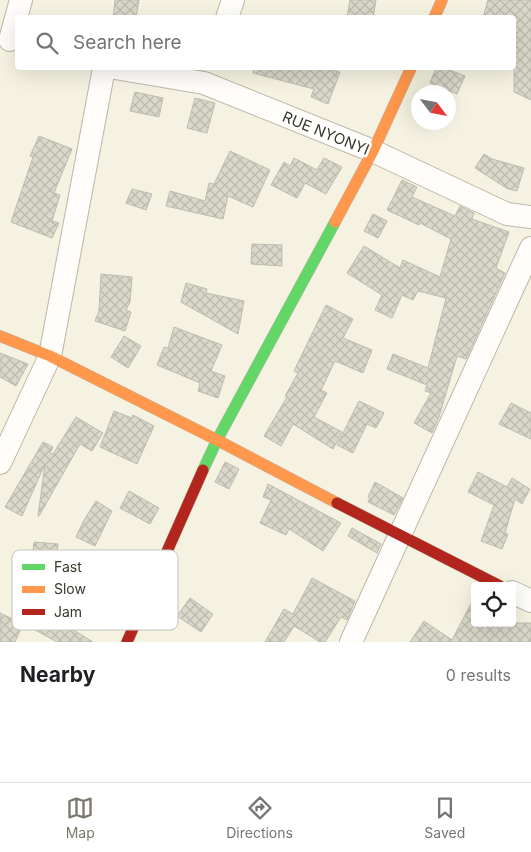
<!DOCTYPE html>
<style>
:root{--surface:#fff;--page:#f6f6f6;--text:#202124;--muted:#757577;--line:#e0e0e0;--accent:#7b786b}
body{margin:0;font-family:Inter,sans-serif;background:var(--page);color:var(--text)}
.controls{position:absolute;right:15px;bottom:15px;display:grid;overflow:hidden;border-radius:5px;box-shadow:0 5px 20px #0002}
.controls button{width:45px;height:45px;display:grid;place-items:center;padding:0;border:0;border-bottom:1px solid var(--line);background:var(--surface);color:var(--text);font:25px sans-serif}
.compass{position:absolute;left:411px;top:85px;width:45px;height:45px;border-radius:50%;background:var(--surface);box-shadow:0 5px 20px #0002;rotate:122deg}
.list{margin:0;padding:0;list-style:none}
h2{display:flex;justify-content:space-between;align-items:center;height:65px;margin:0;padding:0 20px;font-size:21px}
h2 small{font-size:16px;font-weight:400;color:var(--muted)}
.icon{flex:none;width:28px;height:28px;fill:none;stroke:currentColor;stroke-width:2;stroke-linecap:round;stroke-linejoin:round}
.map{position:relative;flex:none;width:531px;height:642px;overflow:hidden}
.search{position:absolute;background:var(--surface);box-shadow:0 5px 20px #0002;left:15px;right:15px;top:15px;height:55px;display:flex;align-items:center;gap:12px;box-sizing:border-box;padding:0 18px;border-radius:5px;color:var(--muted);font-size:19px}
.sheet{height:140px;background:var(--surface)}
nav{display:flex;justify-content:space-around;align-items:center;box-sizing:border-box;height:70px;border-top:1px solid var(--line);background:var(--surface);font-size:14px;color:var(--muted)}
nav a{display:grid;justify-items:center;gap:2px}
nav .on{color:var(--accent)}
.map>svg:first-child{display:block}
.building{fill:url(#building-cross-hatch);stroke:#bdbcae}
.lines{fill:none;stroke-linecap:round;stroke-linejoin:round}
.street-casing{stroke:#bab7aa;stroke-width:24}
.fast-casing{stroke:#bab7aa;stroke-width:12}
.slow-casing{stroke:#bab7aa;stroke-width:12}
.jam-casing{stroke:#bab7aa;stroke-width:12}
.street{stroke:#fefdfa;stroke-width:22}
.fast{stroke:#63d668;stroke-width:11}
.slow{stroke:#ff974d;stroke-width:11}
.jam{stroke:#b3261e;stroke-width:11}
.labels{text-anchor:middle;dominant-baseline:central;stroke-width:5;stroke-linejoin:round;paint-order:stroke}
.street-label{font-size:15px;fill:#39372b;stroke:#fff}
.key{fill:#fff;stroke:#c4c3bf;stroke-width:1}
.key-label{font-size:14px;fill:#39372b}
</style>
<div class="map">
<svg width="531" height="642" viewBox="0 0 531 642">
<defs>
<pattern id="building-cross-hatch" width="8" height="8" patternUnits="userSpaceOnUse" patternTransform="scale(1.25)"><rect width="8" height="8" fill="#dad8ca"/><path d="M0 0l8 8M0 8l8-8" fill="none" stroke="#bcbaae"/></pattern>
</defs>
<rect width="100%" height="100%" fill="#f5f2e1"/>
<!-- building -->
<path class="building" d="M115,0H139L136,18H113Z
M350,0H376L373,18H347Z
M488,0H531V100L514,92V18H483Z
M254,68H326L340,72L328,104L311,97L314,89L253,73Z
M436,68H444L465,76L457,94L430,83Z
M135,92L163,98L159,117L130,111Z
M195,98L215,103L207,133L187,128Z
M39,136L72,149L54,193L60,195L52,221L59,223L52,238L11,222L33,157L30,156Z
M230,151L270,170L253,207L228,196L223,219L166,206L170,191L205,201L209,183L214,184Z
M484,154L492,159L524,168L517,191L508,189L475,168Z
M294,158L317,170L324,158L342,167L326,194L305,183L297,198L271,185L284,162L290,166Z
M402,180L417,187L412,197L455,216L460,206L474,213L472,219L509,232L496,268L505,273L466,359L457,356L439,417L432,433L414,423L431,393L425,391L427,385L387,369L393,354L428,368L446,298L418,291L413,300L402,295L392,318L375,310L382,295L347,273L364,246L400,268L403,260L440,277L451,239L420,223L419,225L387,210Z
M132,189L152,194L146,210L126,203Z
M373,214L387,221L378,238L364,231Z
M252,244L282,245V266L251,264Z
M101,274L132,277L130,302L126,310L131,312L125,331L95,321L99,311Z
M186,283L207,289L206,293L244,301L238,334L181,302Z
M326,305L353,319L343,338L372,350L363,373L335,361L321,390L327,393L314,417L342,432L333,449L293,424L281,446L264,436L287,397L285,396L298,373L294,371Z
M174,327L222,345L211,371L225,376L218,398L198,391L200,383L157,365L164,347L168,348Z
M124,336L141,346L128,368L111,357Z
M0,353L28,364L16,386L0,377Z
M359,401L384,413L376,428L367,424L353,453L337,445Z
M511,403L531,413V439L499,424Z
M114,411L132,418L133,415L154,426L137,464L100,447Z
M76,417L103,433L92,451L80,444L39,516H38L45,464L22,516L5,507L43,442L53,447L50,453L53,454Z
M225,462L239,469L229,489L215,482Z
M478,472L507,487L512,478L530,489L522,504L515,499L505,533L508,534L502,549L481,541L494,505L468,492Z
M375,482L403,498L394,515L368,502L370,498L368,497Z
M268,484L341,523L323,551L289,529L286,535L260,523L271,500L263,497Z
M129,491L159,508L150,524L120,508Z
M96,501L112,511L95,546L76,537L84,520Z
M352,528L381,544L377,553L348,536Z
M34,542L58,544L54,572L31,569Z
M57,574L92,594L72,629L93,642H57L28,626Z
M312,578L355,601L347,620L341,617L325,642H320L294,626L284,642H265L284,609L293,614Z
M475,596V623H531V642H410L424,621L452,640Z
M190,598L213,614L201,632L177,616Z
M0,613L23,624L15,642H0Z"/>
<g class="lines">
<!-- street casing -->
<g class="street-casing">
<path id="street" d="M227,18L233,0
M10,40L21,0
M115,68L204,83L373,151L507,214L531,217
M0,463L50,356L104,68
M512,592L531,601
M351,642L531,248"/>
</g>
<!-- fast casing -->
<g class="fast-casing">
<path id="fast" d="M203,470L217,440L335,222"/>
</g>
<!-- slow casing -->
<g class="slow-casing">
<path id="slow" d="M434,18L442,0
M335,222L373,151L411,68
M0,336L50,356L217,440L337,503"/>
</g>
<!-- jam casing -->
<g class="jam-casing">
<path id="jam" d="M337,503L500,586
M127,642L203,470"/>
</g>
<!-- street -->
<use href="#street" class="street"/>
<!-- fast -->
<use href="#fast" class="fast"/>
<!-- slow -->
<use href="#slow" class="slow"/>
<!-- jam -->
<use href="#jam" class="jam"/>
</g>
<g class="labels">
<!-- street labels -->
<g class="street-label">
<text transform="translate(326 133) rotate(22)">RUE NYONYI</text>
</g>
</g>
<!-- legend -->
<rect x="12" y="550" width="166" height="80" rx="8" class="key"/>
<rect x="22" y="564" width="23" height="6" fill="#63d668"/>
<rect x="22" y="586" width="23" height="7" fill="#ff974d"/>
<rect x="22" y="609" width="23" height="6" fill="#b3261e"/>
<g class="key-label">
<text x="54" y="572">Fast</text>
<text x="54" y="594">Slow</text>
<text x="54" y="617">Jam</text>
</g>
</svg>
<div class="controls">
<button><svg class="icon" aria-label="locate" viewBox="0 0 24 24"><circle cx="12" cy="12" r="6"/><path d="M12 2v4M12 18v4M2 12h4M18 12h4"/></svg></button>
</div>
<svg class="compass" viewBox="-18 -18 36 36"><path d="M0-13l5 13h-10z" fill="#e53935"/><path d="M0 13l5-13h-10z" fill="#757577"/></svg>
<div class="search"><svg class="icon" aria-label="search" viewBox="0 0 24 24"><circle cx="10" cy="10" r="6"/><path d="M15 15l6 6"/></svg>Search here</div>
</div>
<section class="sheet">
<h2>Nearby<small>0 results</small></h2>
<ul class="list">
</ul>
</section>
<nav>
<a class="on"><svg class="icon" aria-label="map" viewBox="0 0 24 24"><path d="M3 6l6-2 6 2 6-2v14l-6 2-6-2-6 2zM9 4v14M15 6v14"/></svg>Map</a>
<a><svg class="icon" aria-label="directions" viewBox="0 0 24 24"><path d="M12 3l9 9-9 9-9-9zM9 14v-3h6M13 9l2 2-2 2"/></svg>Directions</a>
<a><svg class="icon" aria-label="saved" viewBox="0 0 24 24"><path d="M7 4h10v16l-5-4-5 4z"/></svg>Saved</a>
</nav>
